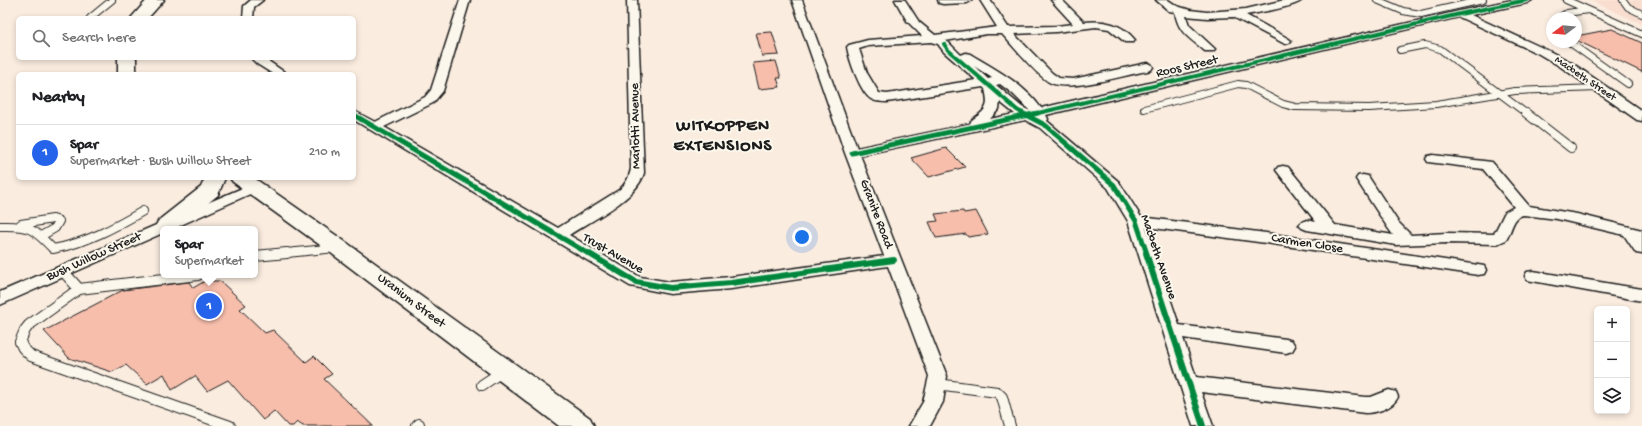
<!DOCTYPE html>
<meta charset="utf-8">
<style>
:root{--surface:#fff;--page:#f2f2f2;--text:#202124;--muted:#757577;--line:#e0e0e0;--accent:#2563eb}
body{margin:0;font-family:"Gochi Hand",sans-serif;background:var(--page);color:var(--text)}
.controls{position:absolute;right:12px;bottom:12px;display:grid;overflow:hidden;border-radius:6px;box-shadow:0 2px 6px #0003}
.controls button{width:36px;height:36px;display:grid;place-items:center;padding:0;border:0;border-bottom:1px solid var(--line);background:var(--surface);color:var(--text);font:20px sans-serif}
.compass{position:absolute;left:1546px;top:12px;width:36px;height:36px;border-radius:50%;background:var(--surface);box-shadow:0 2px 6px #0003;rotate:254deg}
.you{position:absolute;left:802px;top:237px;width:14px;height:14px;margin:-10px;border:3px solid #fff;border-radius:50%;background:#1a73e8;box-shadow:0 0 0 6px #1a73e833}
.badge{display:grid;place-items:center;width:26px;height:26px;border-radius:50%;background:var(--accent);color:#fff;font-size:13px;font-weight:700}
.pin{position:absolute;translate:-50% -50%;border:2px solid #fff;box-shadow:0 1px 4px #0006}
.popup{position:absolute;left:160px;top:226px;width:98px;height:52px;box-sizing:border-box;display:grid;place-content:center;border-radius:6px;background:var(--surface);filter:drop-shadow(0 1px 3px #0005);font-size:13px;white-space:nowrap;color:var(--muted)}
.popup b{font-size:15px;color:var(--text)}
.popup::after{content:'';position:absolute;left:50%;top:100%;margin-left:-8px;border:8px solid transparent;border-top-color:var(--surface)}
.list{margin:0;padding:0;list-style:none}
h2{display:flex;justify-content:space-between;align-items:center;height:52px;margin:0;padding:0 16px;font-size:17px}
h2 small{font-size:13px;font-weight:400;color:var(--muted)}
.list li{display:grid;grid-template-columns:26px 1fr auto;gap:12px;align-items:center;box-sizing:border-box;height:56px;padding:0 16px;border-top:1px solid var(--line)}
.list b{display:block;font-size:15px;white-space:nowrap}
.list p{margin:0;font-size:13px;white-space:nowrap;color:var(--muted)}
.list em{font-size:13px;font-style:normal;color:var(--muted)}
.icon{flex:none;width:22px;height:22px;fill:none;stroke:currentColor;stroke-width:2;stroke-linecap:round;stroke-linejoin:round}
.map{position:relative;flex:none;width:1642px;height:426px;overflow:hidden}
.search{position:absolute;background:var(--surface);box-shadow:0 2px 6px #0003;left:16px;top:16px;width:340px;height:44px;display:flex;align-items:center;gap:10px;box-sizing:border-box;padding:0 14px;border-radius:6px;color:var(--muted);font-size:15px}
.panel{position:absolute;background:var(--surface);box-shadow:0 2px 6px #0003;left:16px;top:72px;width:340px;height:108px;border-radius:6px}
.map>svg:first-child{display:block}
.built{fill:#f9ded0}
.building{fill:#f7beac;stroke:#1c1c1c}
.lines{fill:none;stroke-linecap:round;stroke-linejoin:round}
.lane-far2-casing{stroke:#1c1c1c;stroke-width:8}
.lane-far1-casing{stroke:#1c1c1c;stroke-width:10}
.lane-casing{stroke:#1c1c1c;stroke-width:12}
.street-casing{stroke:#1c1c1c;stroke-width:3}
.secondary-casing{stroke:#1c1c1c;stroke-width:3}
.lane-far2{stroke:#fbf7ec;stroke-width:6}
.lane-far1{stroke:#fbf7ec;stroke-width:8}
.lane{stroke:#fbf7ec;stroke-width:10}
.street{fill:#fbf7ec;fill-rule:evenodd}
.secondary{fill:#fbf7ec;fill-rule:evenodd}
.cycleway-far2-casing{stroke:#fbf7ec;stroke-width:6}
.cycleway-far1-casing{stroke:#fbf7ec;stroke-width:8}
.cycleway-casing{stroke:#fbf7ec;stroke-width:8}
.cycleway-far2{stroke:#00873e;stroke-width:4}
.cycleway-far1{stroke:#00873e;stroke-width:5}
.cycleway{stroke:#00873e;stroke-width:6}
.labels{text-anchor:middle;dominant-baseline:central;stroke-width:4;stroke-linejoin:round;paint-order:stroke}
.far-street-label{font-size:11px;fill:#1c1c1c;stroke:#fbf7ec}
.street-label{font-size:13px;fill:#1c1c1c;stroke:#fbf7ec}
.district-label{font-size:17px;font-weight:bold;letter-spacing:1px;fill:#1c1c1c;stroke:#fbf7ec}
</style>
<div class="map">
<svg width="1642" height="426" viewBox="0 0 1642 426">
<rect width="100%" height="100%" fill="#faecdf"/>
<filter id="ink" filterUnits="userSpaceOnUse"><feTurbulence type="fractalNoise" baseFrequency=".025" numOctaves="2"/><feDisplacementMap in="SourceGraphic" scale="8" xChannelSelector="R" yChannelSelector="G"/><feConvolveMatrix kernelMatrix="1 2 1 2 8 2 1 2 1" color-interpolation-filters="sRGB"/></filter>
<g filter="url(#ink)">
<!-- built -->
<path class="built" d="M1589,0H1642V24Z"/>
<!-- building -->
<path class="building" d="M1612,29L1642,43V72L1576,40V36Z
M772,32L779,55L762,56L756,33Z
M776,61L781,78H777L780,87L759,89L753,63Z
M946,148L965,167L929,177L911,158Z
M963,211L964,213L976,211L988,234L968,237L966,234L936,238L929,222L938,221L935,214Z
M205,281H220L246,305L240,309L265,333L273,330L306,362L314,356L332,374L324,379L373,426H303L297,422L293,426H288L274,411L263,420L228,380L207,391L195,376L172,390L164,374L147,384L126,365L112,372L69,358L44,331L123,290L189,282L193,288Z"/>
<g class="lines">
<!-- lane-far2 casing -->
<g class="lane-far2-casing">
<path id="lane-far2" d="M1377,0L1403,11L1421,14L1483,0
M1566,0L1642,34
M1623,0L1628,7L1642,14
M90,18L112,0
M1562,18V16L1567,13L1588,10
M1569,42L1628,84
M1400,50L1425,45L1440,49L1527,114
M1144,109L1238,84L1246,85L1283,104L1295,107L1369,108L1436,104L1515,91L1599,88"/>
</g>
<!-- lane-far1 casing -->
<g class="lane-far1-casing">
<path id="lane-far1" d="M1526,113L1571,148
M21,224L53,219L59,221L55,228L41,236
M0,226C29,225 33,228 53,249C86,243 114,228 143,211
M277,254L336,248"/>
</g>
<!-- lane casing -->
<g class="lane-casing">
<path id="lane" d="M255,256L287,253
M63,271L79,289
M198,275L79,289L29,325L25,330L20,342L23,348L31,356L230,426
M937,384L997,392L1002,397L1010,426
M482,385L503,371
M417,426L419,424"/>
</g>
<!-- street casing -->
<g class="street-casing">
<path id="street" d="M251,0H263L254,7L253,18H243L244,6Z
M460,0H470L443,91L433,103L384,127L558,228L619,190C626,184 629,178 631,169L627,0H637L644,173C637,199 592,220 569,235L640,277L670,282L731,277L884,256L845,153L792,0H802L857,148L970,124C971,120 973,119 976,117C989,108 988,103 985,89L983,87L887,102C882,102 876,102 871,99C860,92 849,59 847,47L849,45L868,40L922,36L907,21L895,0H905L919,22L935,35L997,27L980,0H990L1008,27L1056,26L1073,24L1051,0H1062L1084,22C1104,20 1122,23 1135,40L1133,42H1125L1109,29L1096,27L1056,32L1014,34L1052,73L1059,78L1073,79L1147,63L1151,64L1153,67L1151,70L1147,71C1125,75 1071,92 1051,83C1038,77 1013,46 1002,34H987L945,41L948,42L961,55L966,53L970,54C995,69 1024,84 1041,108L1460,11L1512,0H1532L1527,3L1471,15L1547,50L1569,61L1642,111V121L1637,120L1561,67L1539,54L1459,17L1046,115L1048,119L1047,121L1119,182L1141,217L1266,233L1478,265L1484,266L1486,270L1484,274L1478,275L1266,243L1146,227L1179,325L1286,339L1292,341L1295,346L1292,351L1286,353L1183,338L1196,377L1365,397H1371L1389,390L1396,392L1398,397C1393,408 1377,413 1365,413L1201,392L1213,426H1193L1128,221L1108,188L1040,128L1025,120L860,155L947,376L943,402L930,426H909L923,402L929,376L888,266L731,289L670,294L630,286L354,120V111L375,122L425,97L431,90ZM931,42L938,44L944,52L976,80L887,94L879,93L867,73L859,49L868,46ZM974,66L992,78L988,79ZM1000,84L1013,94L1030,111L1022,107L996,85ZM1000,102L1015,114L990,119L999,109Z
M938,0H972L967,3L943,4L939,3Z
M1156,0H1168L1177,6L1190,10L1207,12L1246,9L1285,0H1302C1296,7 1256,13 1246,15L1289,39L1291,41L1289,43L1285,44L1233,17L1207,18L1186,16L1189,25L1215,49L1213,51H1205C1190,38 1178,33 1175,12L1169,11Z
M251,58H264L287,74H273L257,64Z
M1433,155L1492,162L1529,206L1577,214L1642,230V254L1636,253L1624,235L1557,219L1524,215C1512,216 1512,232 1506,240L1497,244L1447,243L1396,245L1307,230L1302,228L1299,225L1302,222L1307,220L1316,222L1276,170L1278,167L1283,166L1288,167L1335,225L1393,235L1388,228L1356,179L1358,176L1363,175L1368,176L1398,222L1411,235L1447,233L1494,234L1505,212L1514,207L1483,169L1428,162L1426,159L1428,156Z
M254,183L259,184L261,187L259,190L172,229H163V233L0,305V292Z
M1533,271L1642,289V301L1527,280L1525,276L1527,272Z"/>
</g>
<!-- secondary casing -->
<g class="secondary-casing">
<path id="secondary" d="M147,0H164L148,18H131Z
M118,58H136V74H118Z
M205,178H225L218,195L176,229H163V231L159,230L156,225L159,220L201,187Z
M230,178H254L347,243L590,418L594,426H559L331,253L233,182Z"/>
</g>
<!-- lane-far2 -->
<use href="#lane-far2" class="lane-far2"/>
<!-- lane-far1 -->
<use href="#lane-far1" class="lane-far1"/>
<!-- lane -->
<use href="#lane" class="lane"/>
<!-- street -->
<use href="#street" class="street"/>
<!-- secondary -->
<use href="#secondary" class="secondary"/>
<!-- cycleway-far2 casing -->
<g class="cycleway-far2-casing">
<path id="cycleway-far2" d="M944,44L948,50L1017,110L1024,114
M1034,114L1460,14L1527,0"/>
</g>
<!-- cycleway-far1 casing -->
<g class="cycleway-far1-casing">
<path id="cycleway-far1" d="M1022,113L1045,125L1114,185L1136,221L1147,254
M354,115L589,254
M852,153L1038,113"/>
</g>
<!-- cycleway casing -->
<g class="cycleway-casing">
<path id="cycleway" d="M588,253L636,282L670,288L731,283L894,260
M1146,253L1203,426"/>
</g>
<!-- cycleway-far2 -->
<use href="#cycleway-far2" class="cycleway-far2"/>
<!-- cycleway-far1 -->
<use href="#cycleway-far1" class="cycleway-far1"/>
<!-- cycleway -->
<use href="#cycleway" class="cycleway"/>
</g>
</g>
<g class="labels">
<!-- far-street labels -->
<g class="far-street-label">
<text transform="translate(1585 79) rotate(34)">Macbeth Street</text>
</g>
<!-- street labels -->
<g class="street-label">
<text transform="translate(1187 67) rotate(-13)">Roos Street</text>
<text transform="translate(636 126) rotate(-91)">Marlotti Avenue</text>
<text transform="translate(876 214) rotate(69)">Granite Road</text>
<text transform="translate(1307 244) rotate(9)">Carmen Close</text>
<text transform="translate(613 254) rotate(30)">Trust Avenue</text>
<text transform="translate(94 257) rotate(-24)">Bush Willow Street</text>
<text transform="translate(1158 257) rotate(71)">Macbeth Avenue</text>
<text transform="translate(411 301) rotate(37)">Uranium Street</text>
</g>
<!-- district labels -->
<g class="district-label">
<text x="723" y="127">WITKOPPEN<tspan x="723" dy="20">EXTENSIONS</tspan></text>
</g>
</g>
</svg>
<div class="controls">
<button>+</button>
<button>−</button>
<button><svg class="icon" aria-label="layers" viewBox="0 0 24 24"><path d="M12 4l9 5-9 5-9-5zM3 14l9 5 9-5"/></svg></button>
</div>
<svg class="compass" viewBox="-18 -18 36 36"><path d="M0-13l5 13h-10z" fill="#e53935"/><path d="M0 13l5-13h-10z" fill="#757577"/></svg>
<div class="you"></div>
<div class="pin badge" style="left:209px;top:306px">1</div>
<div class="popup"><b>Spar</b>Supermarket</div>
<div class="search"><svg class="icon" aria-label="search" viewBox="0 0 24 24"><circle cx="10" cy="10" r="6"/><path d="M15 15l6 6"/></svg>Search here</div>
<section class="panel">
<h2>Nearby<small></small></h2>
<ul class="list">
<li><span class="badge">1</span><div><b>Spar</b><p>Supermarket · Bush Willow Street</p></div><em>210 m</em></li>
</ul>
</section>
</div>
